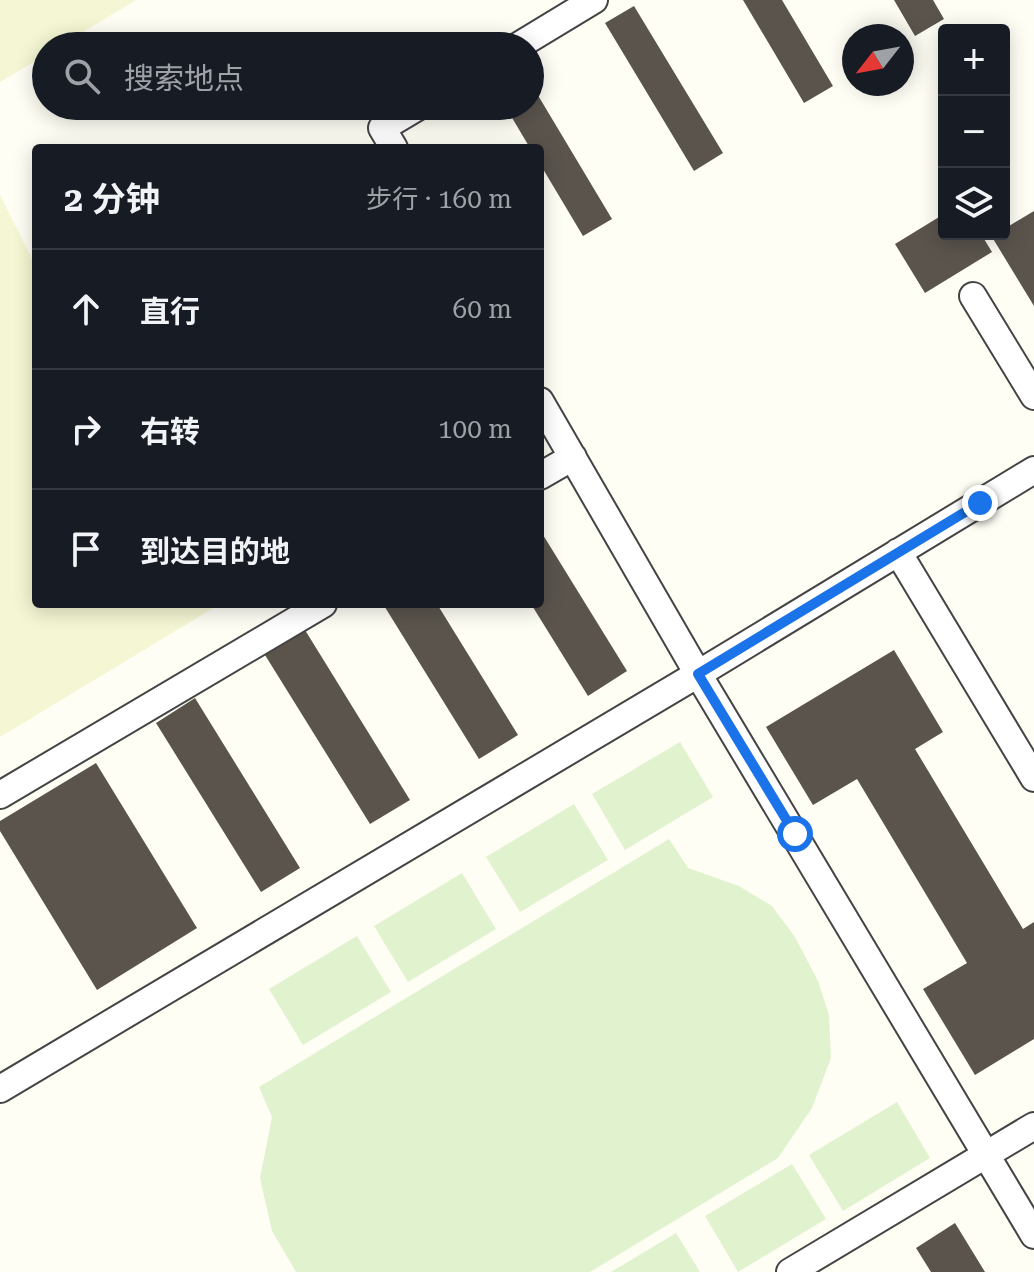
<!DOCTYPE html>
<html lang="zh">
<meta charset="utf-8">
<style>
:root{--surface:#171b24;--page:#20242c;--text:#f1f3f6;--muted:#9ea1a6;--line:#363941}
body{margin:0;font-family:"Roboto Serif","Noto Sans SC",serif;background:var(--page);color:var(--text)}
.controls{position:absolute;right:24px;top:24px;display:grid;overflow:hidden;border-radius:8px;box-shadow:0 4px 20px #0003}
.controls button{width:72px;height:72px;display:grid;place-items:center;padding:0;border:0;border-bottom:2px solid var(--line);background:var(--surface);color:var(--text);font:40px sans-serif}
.compass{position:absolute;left:842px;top:24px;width:72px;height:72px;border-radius:50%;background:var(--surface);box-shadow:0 4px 20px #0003;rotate:239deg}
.stop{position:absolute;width:24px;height:24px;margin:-18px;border:6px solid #1a73e8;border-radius:50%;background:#fff}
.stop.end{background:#1a73e8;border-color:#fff;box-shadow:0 2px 8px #0008}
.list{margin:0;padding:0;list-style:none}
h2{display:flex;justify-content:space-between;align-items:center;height:104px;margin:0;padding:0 32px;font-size:34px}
h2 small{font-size:26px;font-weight:400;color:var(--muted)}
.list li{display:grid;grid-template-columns:52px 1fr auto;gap:24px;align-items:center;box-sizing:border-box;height:120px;padding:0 32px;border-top:2px solid var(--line)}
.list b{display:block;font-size:30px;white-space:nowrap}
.list em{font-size:26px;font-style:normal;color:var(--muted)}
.icon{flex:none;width:44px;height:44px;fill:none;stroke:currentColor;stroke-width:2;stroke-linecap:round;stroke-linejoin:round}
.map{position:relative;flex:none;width:1034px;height:1272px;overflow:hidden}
.search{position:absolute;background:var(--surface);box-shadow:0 4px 20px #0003;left:32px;top:32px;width:512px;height:88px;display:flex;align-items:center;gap:20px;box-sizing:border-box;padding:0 28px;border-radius:44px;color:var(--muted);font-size:30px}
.panel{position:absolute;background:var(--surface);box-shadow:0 4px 20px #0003;left:32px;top:144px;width:512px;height:464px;border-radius:8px}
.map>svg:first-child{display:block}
.farmland{fill:#f5f6d3}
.pitch{fill:#e1f2ce}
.building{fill:#5a544d}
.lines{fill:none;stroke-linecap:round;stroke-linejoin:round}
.minor-casing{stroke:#444;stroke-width:30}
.minor{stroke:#fff;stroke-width:26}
.route{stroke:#1a73e8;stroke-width:10}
</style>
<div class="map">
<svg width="1034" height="1272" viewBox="0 0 1034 1272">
<rect width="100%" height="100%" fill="#fffef5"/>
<!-- farmland -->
<path class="farmland" d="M0,0H136L60,46H46V55L0,82Z
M0,195L36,267V604H220L0,737Z"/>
<!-- pitch -->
<path class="pitch" d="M680,742L713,797L625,850L592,794Z
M574,804L608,860L520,912L486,857Z
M669,839L688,868L739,886L772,906L795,937L818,981L829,1015L831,1058L812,1108L778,1158L590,1272H296L272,1231L260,1178L272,1117L259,1087Z
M462,873L496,929L408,982L374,926Z
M357,936L391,992L303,1045L269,989Z
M897,1102L930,1158L843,1211L809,1155Z
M792,1164L826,1219L738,1272L705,1216Z
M676,1233L700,1272H611Z"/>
<!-- building -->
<path class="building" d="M743,0H782L833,86L804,103Z
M894,0H933L944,19L915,36Z
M634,6L723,153L694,171L605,23Z
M530,82L612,219L583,236L540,164V148H530L505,106H530Z
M1034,211V306L992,237L996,234H1004V229Z
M944,214V234H981L992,252L925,293L895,244Z
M540,530L627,671L588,696L531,604H540Z
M383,604H437L518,735L479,759Z
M305,630L410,800L370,824L265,655Z
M894,650L943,732L915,749L1023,929L1034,922V1039L975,1075L923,989L967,963L857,779L813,805L766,727Z
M195,698L300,868L261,892L156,723Z
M96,763L197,928L97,990L0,831V821Z
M955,1223L985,1272H931L916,1248Z"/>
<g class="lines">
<!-- minor casing -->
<g class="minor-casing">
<path id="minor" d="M518,46L594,0
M394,148L382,128L419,106
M973,296L1034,396
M540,401L698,674L1034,1235
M540,476L573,457
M898,552L1034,778
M0,795L323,604
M0,1089L698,674L1034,470
M790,1272L1034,1126"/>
</g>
<!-- minor -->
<use href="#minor" class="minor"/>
</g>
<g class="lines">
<!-- route -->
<path class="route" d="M795,834L698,674L980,503"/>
</g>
</svg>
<div class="controls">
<button>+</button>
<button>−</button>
<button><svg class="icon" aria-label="layers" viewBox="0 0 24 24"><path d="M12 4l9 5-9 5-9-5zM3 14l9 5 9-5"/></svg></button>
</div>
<svg class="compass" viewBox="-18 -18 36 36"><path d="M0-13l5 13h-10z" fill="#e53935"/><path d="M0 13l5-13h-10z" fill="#9ea1a6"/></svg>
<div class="stop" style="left:795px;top:834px"></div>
<div class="stop end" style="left:980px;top:503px"></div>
<div class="search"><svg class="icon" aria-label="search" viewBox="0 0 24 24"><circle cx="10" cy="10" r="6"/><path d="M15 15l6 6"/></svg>搜索地点</div>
<section class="panel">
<h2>2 分钟<small>步行 · 160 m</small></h2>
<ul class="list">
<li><svg class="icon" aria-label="ahead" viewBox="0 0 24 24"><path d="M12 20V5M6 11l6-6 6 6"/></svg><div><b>直行</b></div><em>60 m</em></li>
<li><svg class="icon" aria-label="right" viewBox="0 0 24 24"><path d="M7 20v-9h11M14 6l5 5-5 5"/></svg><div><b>右转</b></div><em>100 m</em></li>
<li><svg class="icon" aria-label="arrive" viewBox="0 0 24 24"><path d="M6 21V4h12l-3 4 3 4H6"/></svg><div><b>到达目的地</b></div></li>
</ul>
</section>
</div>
